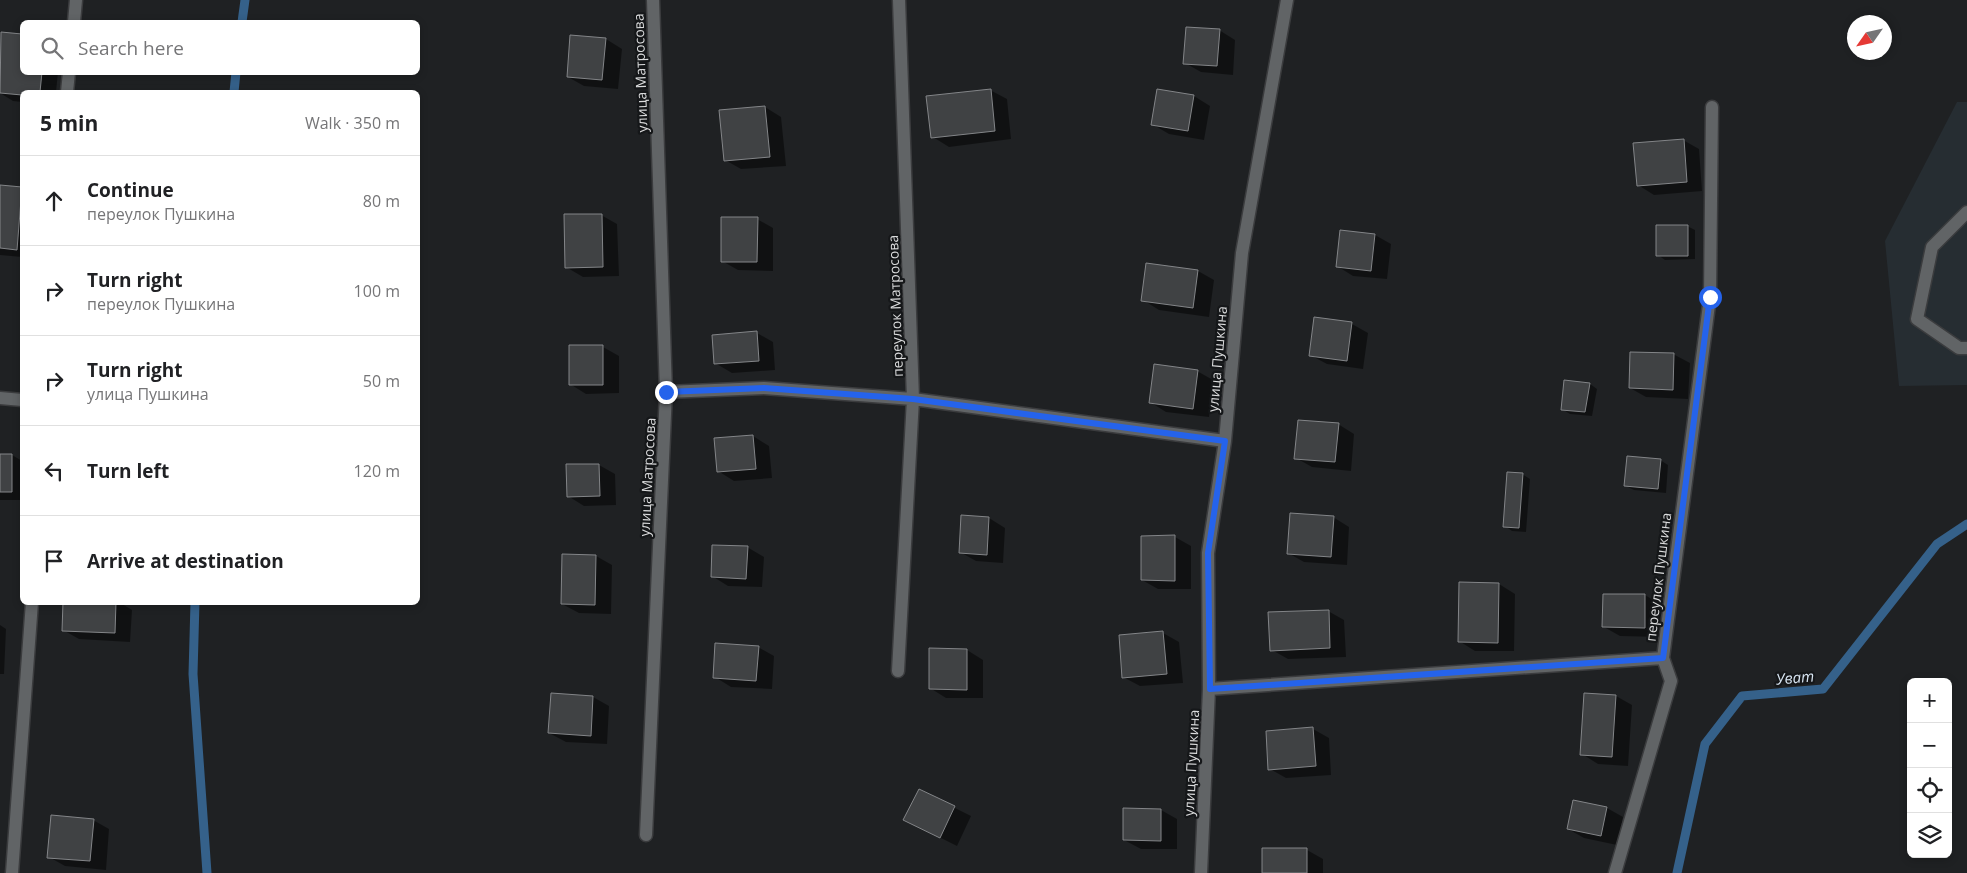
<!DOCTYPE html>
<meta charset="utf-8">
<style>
:root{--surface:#fff;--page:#f2f2f2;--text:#202124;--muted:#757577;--line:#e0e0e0}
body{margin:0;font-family:"Open Sans",sans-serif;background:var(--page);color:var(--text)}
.controls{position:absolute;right:15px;bottom:15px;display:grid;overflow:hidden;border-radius:8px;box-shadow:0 2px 8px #0003}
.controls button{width:45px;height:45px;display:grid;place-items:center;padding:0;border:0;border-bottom:1px solid var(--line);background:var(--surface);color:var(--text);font:25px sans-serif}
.compass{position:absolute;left:1847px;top:15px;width:45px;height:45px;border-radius:50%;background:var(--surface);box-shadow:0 2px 8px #0003;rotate:236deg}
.stop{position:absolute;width:15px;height:15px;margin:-11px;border:4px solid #2563eb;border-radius:50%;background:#fff}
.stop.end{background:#2563eb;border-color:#fff;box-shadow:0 1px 5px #0008}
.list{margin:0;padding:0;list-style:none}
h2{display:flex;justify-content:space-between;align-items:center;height:65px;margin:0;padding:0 20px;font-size:21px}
h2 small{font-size:16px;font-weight:400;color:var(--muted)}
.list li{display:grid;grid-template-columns:32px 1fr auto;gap:15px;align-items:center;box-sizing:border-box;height:90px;padding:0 20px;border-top:1px solid var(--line)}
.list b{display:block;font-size:19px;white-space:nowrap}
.list p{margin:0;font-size:16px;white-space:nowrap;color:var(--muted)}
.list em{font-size:16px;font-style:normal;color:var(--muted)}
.icon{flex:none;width:28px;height:28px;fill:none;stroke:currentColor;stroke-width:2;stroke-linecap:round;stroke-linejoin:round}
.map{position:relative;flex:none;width:1967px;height:873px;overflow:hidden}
.search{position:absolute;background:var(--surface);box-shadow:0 2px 8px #0003;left:20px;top:20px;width:400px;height:55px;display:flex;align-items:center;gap:12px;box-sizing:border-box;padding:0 18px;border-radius:8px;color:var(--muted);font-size:19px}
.panel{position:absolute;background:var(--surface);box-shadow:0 2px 8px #0003;left:20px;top:90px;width:400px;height:515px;border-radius:8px}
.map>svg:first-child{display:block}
.built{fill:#262d32}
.shadow{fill:#0007}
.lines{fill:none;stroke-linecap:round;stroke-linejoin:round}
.stream{stroke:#35618a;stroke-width:9}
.building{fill:#404244;stroke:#838588}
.minor-casing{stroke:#3b3c3e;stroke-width:15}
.minor{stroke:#616466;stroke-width:12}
.route{stroke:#2563eb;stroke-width:6}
.labels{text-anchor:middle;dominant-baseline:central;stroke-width:4.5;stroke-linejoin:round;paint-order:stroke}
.street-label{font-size:14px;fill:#dbdcdd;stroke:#151719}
.water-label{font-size:15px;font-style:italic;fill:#d9e6f3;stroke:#151719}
</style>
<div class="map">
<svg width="1967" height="873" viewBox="0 0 1967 873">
<rect width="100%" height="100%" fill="#1f2123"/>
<!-- built -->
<path class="built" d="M1957,102H1967V385L1899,386L1885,241Z"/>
<!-- shadow -->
<path class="shadow" d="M1219,30L1235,40L1233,75L1201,72L1185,63Z
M2,34L22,35V72H58L56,92H22V102L13,101L0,93Z
M606,39L622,49L618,89L584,86L568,77Z
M990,90L1007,99L1011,139L949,147L933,137Z
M1194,96L1210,106L1204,140L1169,134L1152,124Z
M765,107L781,117L786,166L741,169L725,160L721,111Z
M1683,140L1699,149L1702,191L1654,195L1638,185Z
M0,186L22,188V257L0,255Z
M601,215L617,224L619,276L583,277L566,267Z
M757,219L773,228V271L738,270L722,261Z
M1687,226L1695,230V259L1665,260L1658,255Z
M1375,235L1391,244L1387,279L1353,276L1337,266Z
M1147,264L1198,271L1214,280L1209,317L1159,310L1143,300Z
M1315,319L1352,324L1368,333L1363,369L1327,364L1310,355Z
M757,333L773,342L775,370L732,373L715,363Z
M603,347L619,356V393L586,394L570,384Z
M1673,354L1690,363L1688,399L1646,397L1630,388Z
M1197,371L1213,380L1209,417L1166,412L1150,402Z
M1590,384L1597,389L1592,416L1570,414L1562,409Z
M1338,424L1354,434L1351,471L1312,467L1296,458Z
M753,436L769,446L772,478L734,481L718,471L716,439Z
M0,455H12L22,461V500H0Z
M1660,460L1668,465L1666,493L1634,490L1626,486Z
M599,465L615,474L616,505L584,506L568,496V466Z
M1522,474L1530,479L1526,532L1512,531L1505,526Z
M1333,517L1349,527L1347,565L1304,562L1288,553Z
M989,518L1005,528L1003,563L976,561L960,552Z
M1142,537H1175L1191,546V589H1158L1142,580Z
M747,547L764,557L762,587L728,586L712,576Z
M564,555L596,556L612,565L611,614L579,613L562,604Z
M1499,584L1515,594L1514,651H1475L1459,641Z
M1645,595L1661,605L1660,637L1620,636L1604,627Z
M64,602H119L132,610L130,642L79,639L63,630Z
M1328,611L1344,620L1346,657L1288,659L1272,650Z
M0,625L6,629L4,674H0Z
M1163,633L1179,642L1183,683L1140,686L1123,677Z
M758,647L774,656L772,689L731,687L715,677Z
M967,650L983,660V698H946L930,688Z
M1616,696L1632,705L1628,766L1598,764L1582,754Z
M593,697L609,706L607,744L566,742L549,733Z
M1313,729L1329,738L1331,775L1286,778L1270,769Z
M919,790L971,816L957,846L905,820Z
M1574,802L1607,808L1623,817L1617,845L1584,838L1568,829Z
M1161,810L1177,819V849H1141L1124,840Z
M93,820L109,829L106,870L65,866L49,857Z
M1264,849L1307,850L1323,859V873H1264Z"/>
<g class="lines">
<!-- stream -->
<path class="stream" d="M242,22L245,0
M234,92L236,72
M195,602L193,674L207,873
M1677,873L1705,744L1742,696L1823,689L1937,544L1967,524"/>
</g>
<!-- building -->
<path class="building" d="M1186,27L1220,29L1217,66L1183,64Z
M1,32L22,34V72H42L40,92H22V95L0,93Z
M570,35L606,38L602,80L567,77Z
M991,89L995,131L931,138L926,96Z
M1157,89L1194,95L1188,131L1151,125Z
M765,106L770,157L724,161L719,110Z
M1684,139L1687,182L1637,186L1633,143Z
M0,185L22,187L17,250L0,248Z
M564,214H602L603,267L565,268Z
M721,217H758L757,262H721Z
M1656,225H1688V256H1656Z
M1340,230L1375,234L1371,271L1336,267Z
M1146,263L1198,270L1193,308L1141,301Z
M1314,317L1352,322L1347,361L1309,356Z
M757,331L759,361L714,364L712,335Z
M569,345H603V385H569Z
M1630,352L1674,353L1673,390L1629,388Z
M1154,364L1198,370L1193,409L1149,403Z
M1564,380L1590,383L1585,412L1561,410Z
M1298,420L1339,423L1335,462L1294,459Z
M753,435L756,469L717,472L714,438Z
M0,454H12V492H0Z
M1627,456L1661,459L1658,489L1624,486Z
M566,464H599L600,496L567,497Z
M1507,472L1523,473L1519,528L1503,527Z
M1290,513L1334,516L1331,557L1287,554Z
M961,515L989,517L987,555L959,553Z
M1175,535V581L1141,580V536Z
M712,545L748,546L746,579L711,577Z
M562,554L596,555L595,605L561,604Z
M1459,582L1499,583L1498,643L1458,642Z
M1603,594H1645V628L1602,627Z
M63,602H116L115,633L62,631Z
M1329,610L1330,648L1270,651L1268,612Z
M1163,631L1167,674L1122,678L1119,635Z
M715,643L759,646L756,681L713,678Z
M929,648L967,649V690L929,689Z
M551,693L593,696L591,736L548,733Z
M1584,693L1616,695L1612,757L1580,755Z
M1313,727L1316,766L1268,770L1266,731Z
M919,789L955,806L940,838L903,820Z
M1573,800L1607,807L1601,836L1567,829Z
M1123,808L1161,809V841L1123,840Z
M51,815L94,819L90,861L47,858Z
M1262,848H1307V873H1262Z"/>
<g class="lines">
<!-- minor casing -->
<g class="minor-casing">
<path id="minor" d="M74,22L76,0
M67,92L69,72
M1967,212L1932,247L1917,319L1959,348H1967
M666,392L764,388L913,399L1225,441
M0,398L22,400
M898,671L913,399L899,0
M1209,689L1663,658L1710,297L1712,107
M646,835L666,392L653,0
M12,873L32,602
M1201,873L1209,689L1208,553L1225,441L1242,253L1287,0
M1615,873L1671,681L1663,658"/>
</g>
<!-- minor -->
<use href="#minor" class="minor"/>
</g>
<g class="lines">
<!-- route -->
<path class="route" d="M666,392L764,388L913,399L1225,441L1208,553L1210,689L1663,658L1710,297"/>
</g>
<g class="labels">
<!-- street labels -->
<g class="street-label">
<text transform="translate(640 73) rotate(-92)">улица Матросова</text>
<text transform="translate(895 306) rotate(-92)">переулок Матросова</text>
<text transform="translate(1217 359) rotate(-85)">улица Пушкина</text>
<text transform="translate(647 477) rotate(-87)">улица Матросова</text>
<text transform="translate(1658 577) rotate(-83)">переулок Пушкина</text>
<text transform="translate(1191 763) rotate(-87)">улица Пушкина</text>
</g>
<!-- water labels -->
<g class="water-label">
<text transform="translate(1795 677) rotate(-5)">Уват</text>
</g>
</g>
</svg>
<div class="controls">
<button>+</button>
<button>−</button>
<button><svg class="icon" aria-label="locate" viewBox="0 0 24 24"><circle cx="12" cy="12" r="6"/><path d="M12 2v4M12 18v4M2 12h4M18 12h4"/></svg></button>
<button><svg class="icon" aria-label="layers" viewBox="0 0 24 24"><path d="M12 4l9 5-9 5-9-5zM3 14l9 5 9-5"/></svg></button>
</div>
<svg class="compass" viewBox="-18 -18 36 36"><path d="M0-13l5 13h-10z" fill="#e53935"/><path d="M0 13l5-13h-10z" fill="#757577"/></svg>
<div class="stop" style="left:1710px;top:297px"></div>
<div class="stop end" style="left:666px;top:392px"></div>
<div class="search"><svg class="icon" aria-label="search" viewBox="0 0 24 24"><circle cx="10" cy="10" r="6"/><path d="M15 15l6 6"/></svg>Search here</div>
<section class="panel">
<h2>5 min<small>Walk · 350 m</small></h2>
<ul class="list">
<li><svg class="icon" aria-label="ahead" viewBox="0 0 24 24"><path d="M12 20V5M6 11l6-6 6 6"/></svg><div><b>Continue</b><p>переулок Пушкина</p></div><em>80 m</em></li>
<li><svg class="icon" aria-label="right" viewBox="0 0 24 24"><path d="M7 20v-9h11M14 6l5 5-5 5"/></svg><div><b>Turn right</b><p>переулок Пушкина</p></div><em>100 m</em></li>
<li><svg class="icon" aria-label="right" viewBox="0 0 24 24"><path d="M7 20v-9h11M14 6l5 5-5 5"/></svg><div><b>Turn right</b><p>улица Пушкина</p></div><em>50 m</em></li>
<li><svg class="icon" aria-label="left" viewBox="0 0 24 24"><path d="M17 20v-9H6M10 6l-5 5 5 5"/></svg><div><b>Turn left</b></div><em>120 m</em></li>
<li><svg class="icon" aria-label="arrive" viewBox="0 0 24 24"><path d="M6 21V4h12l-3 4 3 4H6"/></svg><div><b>Arrive at destination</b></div></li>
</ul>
</section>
</div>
